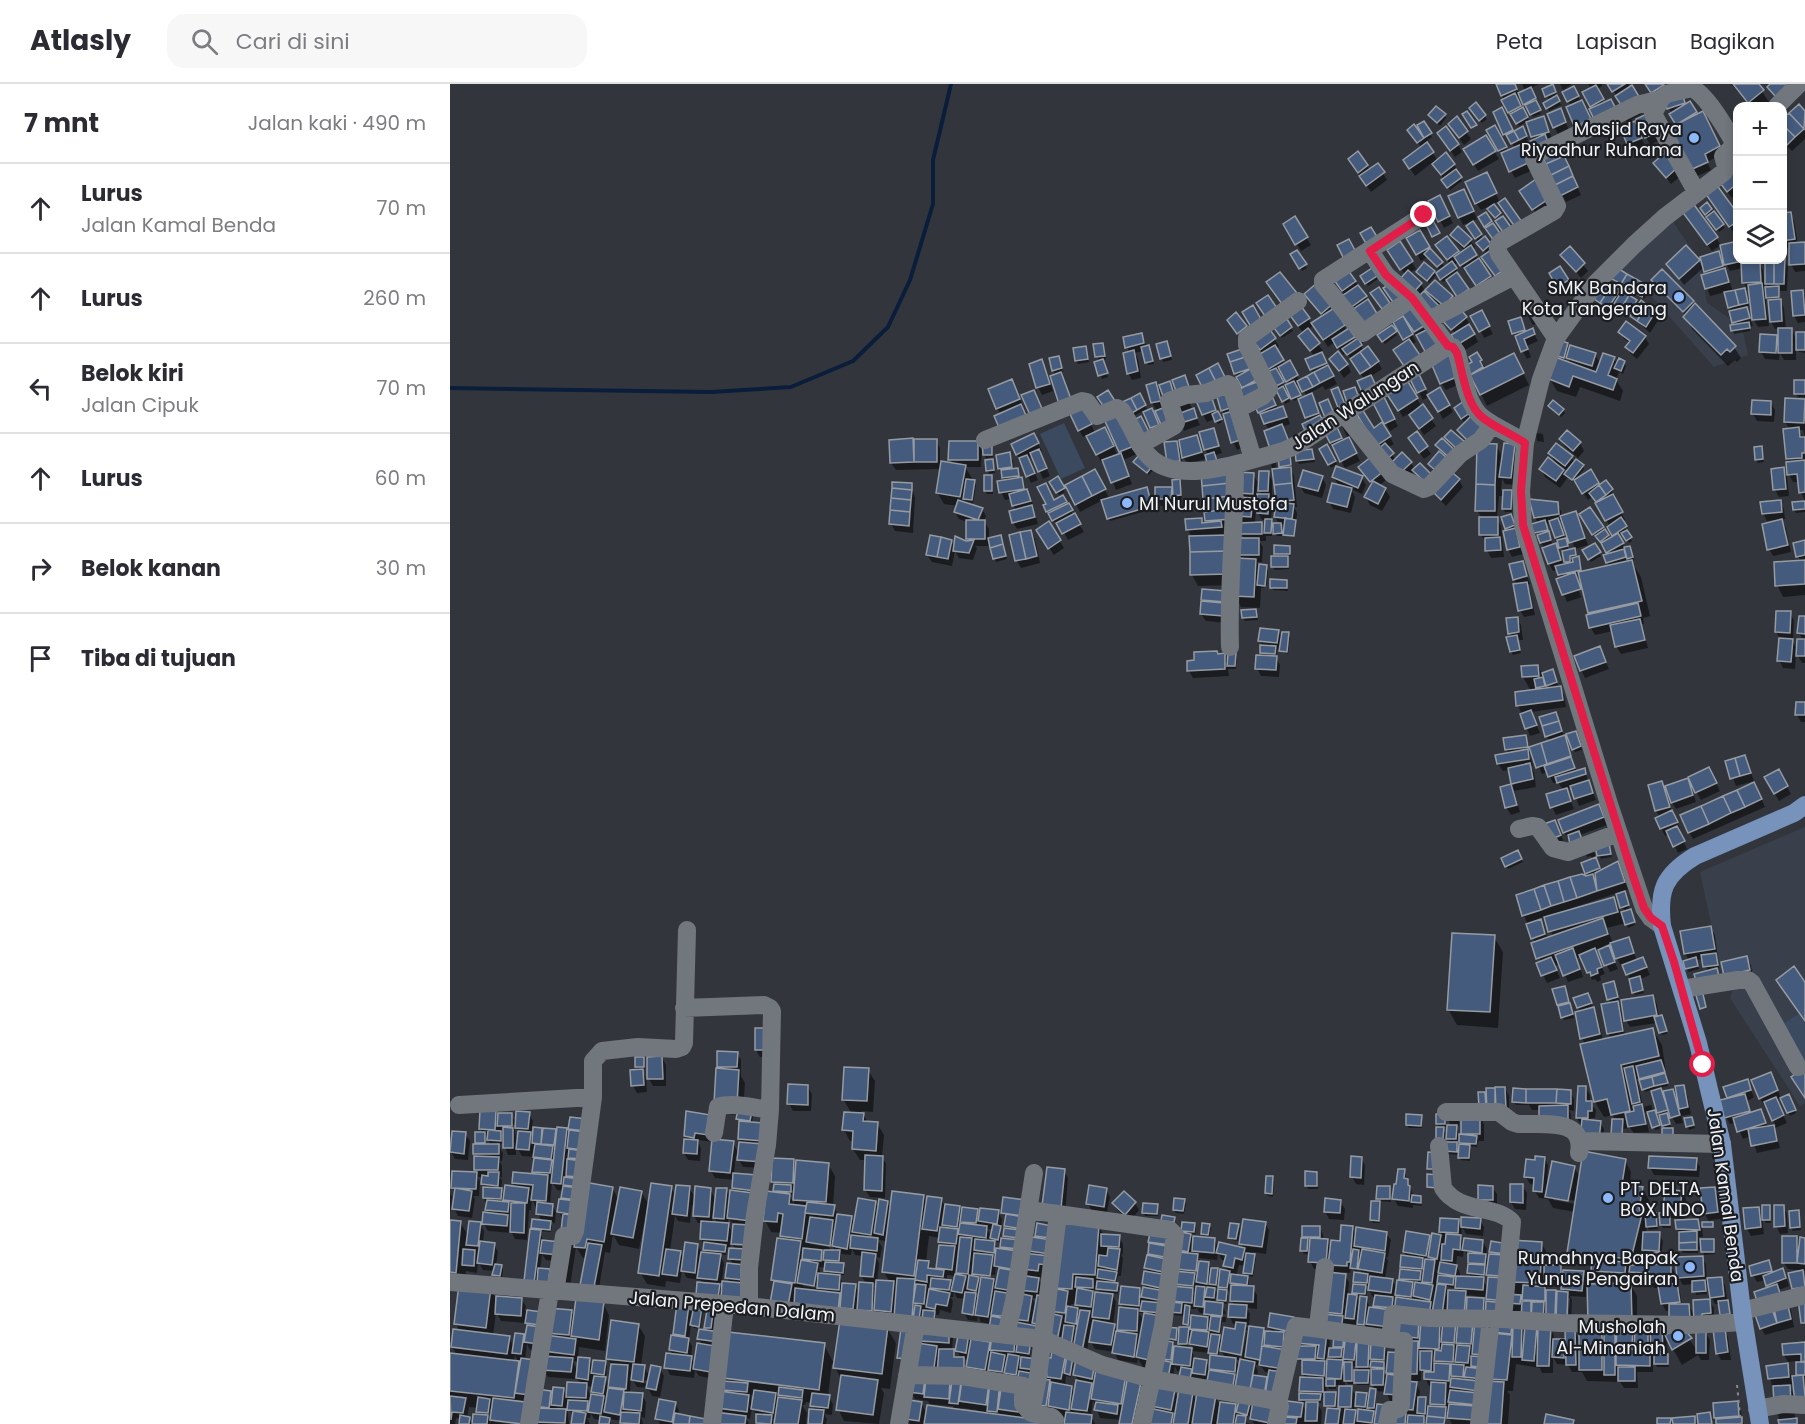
<!DOCTYPE html>
<html lang="id">
<meta charset="utf-8">
<style>
:root{--surface:#fff;--page:#f7f7f7;--text:#2b2b33;--muted:#7c7c81;--line:#e1e1e2}
body{margin:0;font-family:Poppins,sans-serif;background:var(--page);color:var(--text)}
.controls{position:absolute;right:18px;top:18px;display:grid;overflow:hidden;border-radius:12px;box-shadow:0 3px 9px #0003}
.controls button{width:54px;height:54px;display:grid;place-items:center;padding:0;border:0;border-bottom:2px solid var(--line);background:var(--surface);color:var(--text);font:30px sans-serif}
.stop{position:absolute;width:18px;height:18px;margin:-14px;border:4px solid #e11d48;border-radius:50%;background:#fff}
.stop.end{background:#e11d48;border-color:#fff;box-shadow:0 2px 6px #0008}
.list{margin:0;padding:0;list-style:none}
h2{display:flex;justify-content:space-between;align-items:center;height:78px;margin:0;padding:0 24px;font-size:26px}
h2 small{font-size:20px;font-weight:400;color:var(--muted)}
.list li{display:grid;grid-template-columns:39px 1fr auto;gap:18px;align-items:center;box-sizing:border-box;height:90px;padding:0 24px;border-top:2px solid var(--line)}
.list b{display:block;font-size:22px;white-space:nowrap}
.list p{margin:0;font-size:20px;white-space:nowrap;color:var(--muted)}
.list em{font-size:20px;font-style:normal;color:var(--muted)}
.icon{flex:none;width:33px;height:33px;fill:none;stroke:currentColor;stroke-width:2;stroke-linecap:round;stroke-linejoin:round}
.map{position:relative;flex:none;width:1355px;height:1340px;overflow:hidden}
header{display:flex;align-items:center;gap:36px;box-sizing:border-box;height:84px;padding:0 30px;background:var(--surface);border-bottom:2px solid var(--line)}
header strong{font-size:28px}
nav{display:flex;gap:33px;margin-inline-start:auto;font-size:21px}
.search{width:420px;height:54px;background:var(--page);display:flex;align-items:center;gap:15px;box-sizing:border-box;padding:0 21px;border-radius:18px;color:var(--muted);font-size:22px}
main{display:flex}
aside{flex:1;background:var(--surface)}
.map>svg:first-child{display:block}
.built{fill:#39404b}
.green{fill:#3c4a60}
.shadow{fill:#0007;fill-rule:evenodd}
.lines{fill:none;stroke-linecap:round;stroke-linejoin:round}
.stream{stroke:#0a1e3b;stroke-width:4}
.building{fill:#455b7d;stroke:#969ba1;stroke-width:1.5}
.path{stroke:#878a90;stroke-width:2;stroke-dasharray:3 4.5;stroke-linecap:butt}
.minor{stroke:#72777d;stroke-width:18}
.major{stroke:#7792bb;stroke-width:18}
.route{stroke:#e11d48;stroke-width:8}
.poi-dot{fill:#8db9fc;stroke:#1b1d20;stroke-width:2}
.labels{text-anchor:middle;dominant-baseline:central;stroke-width:4.5;stroke-linejoin:round;paint-order:stroke}
.poi-label{font-size:18px;fill:#eff2f6;stroke:#1b1d20;text-anchor:end}
.street-label{font-size:18px;fill:#eff2f6;stroke:#1b1d20}
</style>
<header>
<strong>Atlasly</strong>
<div class="search"><svg class="icon" aria-label="search" viewBox="0 0 24 24"><circle cx="10" cy="10" r="6"/><path d="M15 15l6 6"/></svg>Cari di sini</div>
<nav><a>Peta</a><a>Lapisan</a><a>Bagikan</a></nav>
</header>
<main>
<aside>
<h2>7 mnt<small>Jalan kaki · 490 m</small></h2>
<ul class="list">
<li><svg class="icon" aria-label="ahead" viewBox="0 0 24 24"><path d="M12 20V5M6 11l6-6 6 6"/></svg><div><b>Lurus</b><p>Jalan Kamal Benda</p></div><em>70 m</em></li>
<li><svg class="icon" aria-label="ahead" viewBox="0 0 24 24"><path d="M12 20V5M6 11l6-6 6 6"/></svg><div><b>Lurus</b></div><em>260 m</em></li>
<li><svg class="icon" aria-label="left" viewBox="0 0 24 24"><path d="M17 20v-9H6M10 6l-5 5 5 5"/></svg><div><b>Belok kiri</b><p>Jalan Cipuk</p></div><em>70 m</em></li>
<li><svg class="icon" aria-label="ahead" viewBox="0 0 24 24"><path d="M12 20V5M6 11l6-6 6 6"/></svg><div><b>Lurus</b></div><em>60 m</em></li>
<li><svg class="icon" aria-label="right" viewBox="0 0 24 24"><path d="M7 20v-9h11M14 6l5 5-5 5"/></svg><div><b>Belok kanan</b></div><em>30 m</em></li>
<li><svg class="icon" aria-label="arrive" viewBox="0 0 24 24"><path d="M6 21V4h12l-3 4 3 4H6"/></svg><div><b>Tiba di tujuan</b></div></li>
</ul>
</aside>
<div class="map">
<svg width="1355" height="1340" viewBox="0 0 1355 1340">
<rect width="100%" height="100%" fill="#32363c"/>
<!-- built -->
<path class="built" d="M1223,138L1249,176L1257,219L1292,243L1298,271L1264,283L1196,206L1165,188Z
M1355,743V1019L1350,1022L1280,914L1285,899L1304,885L1273,895L1250,788Z"/>
<!-- green -->
<path class="green" d="M614,339L635,384L611,395L590,350Z
M1349,930L1355,940V980L1327,943Z"/>
<!-- shadow -->
<path class="shadow" d="M1064,0L1069,10L1075,7L1072,0H1089L1080,5L1091,30L1083,33L1071,12L1066,14L1080,38L1094,34L1102,55L1113,71L1131,111L1116,118L1083,53L1078,37L1069,42L1063,35L1052,11Z
M1098,0H1101L1111,21L1099,27L1095,19L1100,17L1097,12L1100,3Z
M1110,0H1121V1L1113,6Z
M1138,0H1152V2L1147,6L1154,20L1143,25L1134,9L1142,5Z
M1159,0H1178L1192,30L1177,38L1173,30L1177,28Z
M1281,0H1307L1319,18L1314,22H1300Z
M1123,4L1131,18L1121,22L1114,8Z
M1231,10L1236,21L1240,19L1247,32L1257,37L1273,70L1257,78L1261,86L1243,94L1228,42L1219,24Z
M1026,21L1037,35L1032,39L1023,28Z
M1349,22L1355,29V55L1342,67L1332,57V38Z
M1110,26L1119,46L1108,50L1104,43Z
M995,31L996,34L990,42L982,34Z
M1056,33L1063,49L1072,44L1078,56L1064,63L1061,56L1059,57L1054,50Z
M1007,35L1021,55L1014,61L1004,47Z
M1204,37L1212,55L1200,61L1196,53Z
M974,39L982,53L975,58L988,77L1004,80L1012,97L1000,106L983,78L965,92L959,83L972,64L961,49L964,42L975,55L969,42Z
M1185,39L1195,62L1182,67L1172,44Z
M1045,43L1058,68L1072,62L1083,86L1065,94L1038,46Z
M1035,53L1049,75L1028,87L1015,66Z
M993,56L1008,61L1012,68L1005,73Z
M1215,70L1231,92L1221,100L1205,79Z
M917,82L920,86L933,89L937,96L921,108L904,83Z
M1288,87V109L1282,114L1272,100Z
M1040,97L1050,119L1054,126L1049,117L1031,126L1026,119Z
M1086,97L1103,122L1088,132L1075,114Z
M989,113L1003,139L994,144L980,118Z
M1000,113L1018,114L1027,135L1013,141Z
M1261,116L1288,133V147L1284,149Z
M1257,120L1275,144L1269,148L1252,124Z
M1340,129L1344,137L1348,160L1355,161V187L1345,188L1341,180L1340,164H1337L1333,157L1332,152Z
M1237,133L1266,154L1271,161L1262,167Z
M845,135L861,161L851,167L835,141Z
M1023,139L1054,185L1050,199L1037,171L1018,143Z
M970,148L980,165L994,182L989,185L978,173L971,177L958,155Z
M1002,151L1020,156L1025,163L1022,166L1044,200L1032,208L1018,187L1015,188L1009,178L1004,181L1008,188L993,198L988,190L1000,180L987,162L1007,168L1009,171L1015,167L1006,158Z
M950,159L966,185L959,189L971,200L975,207L974,209L983,217L977,206L1002,213L1006,220L998,229L986,218L994,232L989,237L943,174Z
M1120,164L1138,187L1131,194L1112,171Z
M847,168L857,184L852,187L842,171Z
M1268,169L1273,177L1283,208L1297,205L1294,199L1293,184L1280,187L1276,180L1288,176H1303L1304,180L1309,179L1307,176L1334,175L1338,183L1337,207H1330V217L1334,224L1336,246L1341,245L1347,256L1355,250V269L1349,268L1346,263V276H1334L1330,269L1329,276L1315,275L1311,268L1326,252L1330,259L1329,244L1325,245L1320,236L1319,217L1315,211L1319,242L1308,243L1304,236L1300,206H1295L1299,222L1295,223L1303,242L1300,243V247L1284,250L1283,247L1285,242L1276,208L1260,212L1253,192L1258,191L1256,187ZM1317,179L1315,197L1319,205H1315L1313,186L1309,180Z
M1248,176L1253,184L1234,201L1218,180Z
M975,180L986,191L987,190L979,199L970,191Z
M925,184L931,193L918,202L912,193Z
M1110,184L1122,203L1113,209L1101,190Z
M1162,194L1197,204L1199,207L1194,215L1164,197Z
M1203,196L1243,218L1284,263L1291,274L1287,278L1285,276L1278,282L1242,245L1236,232L1207,203Z
M905,197L920,220L918,248L887,199Z
M868,200L897,247L905,258L907,256L914,267L928,278L932,285L920,293L948,342L940,347L924,318L915,296L896,268L893,271L885,258L878,263L864,241L858,246L873,267L871,269L887,300L875,306L873,302L856,311L850,300L845,302L851,315L862,311L877,347L878,317L888,340L887,346L893,358L898,355L891,340L903,351L898,354L910,377L895,384L877,350L859,338L849,315L844,317L839,305L835,307L840,318L835,320L830,310L828,311L817,290L813,270L807,262L817,245L829,262L826,265L835,280L839,278L850,297L864,290L857,276L865,273L855,260L854,250L843,234L848,219L862,241L873,233L856,210ZM831,287L839,301L835,303L827,289Z
M1169,207L1171,211L1186,217L1189,222L1205,228L1209,235L1200,249L1181,231L1166,224L1162,230L1156,226L1155,224Z
M1353,207L1355,212V238L1348,239L1344,232Z
M1100,221L1105,229L1097,234L1092,226Z
M1082,227L1088,239L1083,241L1077,230Z
M1031,228L1043,250L1034,254L1023,232Z
M956,233L975,239L963,247L959,242L957,251L959,254L962,251L966,258L961,261L966,288L979,312L990,305L1003,328L993,335L980,312L973,316L960,292L957,259L945,239Z
M1016,233L1028,258L1012,268L1005,250L994,236Z
M1071,234L1077,249L1082,246L1088,257L1077,262L1081,273L1077,275L1063,250Z
M836,237L843,247L832,254L826,244Z
M977,242L995,270L969,255L965,249Z
M942,243L947,251L935,260L929,251Z
M1170,248L1195,253L1199,260L1187,275L1181,270L1177,263L1180,259L1174,255Z
M691,250L697,263L700,266L704,280L698,281L693,267L685,269L688,275L691,294L682,296L678,289L680,269L677,263Z
M652,260L656,275L652,276L658,293L652,295L646,279L649,278L645,261Z
M708,261H718L722,276L713,278Z
M1117,261L1120,266L1145,271L1151,280L1164,274L1167,280L1169,276L1174,279L1176,282L1173,290L1169,288L1166,296L1173,307L1170,317L1130,303L1126,313L1107,307L1100,295L1106,270ZM1117,272L1121,280L1115,278Z
M635,263L639,278L628,280L626,277Z
M794,266L828,325L832,324L837,331L840,340L832,343L841,366L819,346L786,289Z
M1027,270L1036,285L1070,283L1079,301L1037,322L1017,282L1024,278Z
M881,275L897,280L901,288L894,294Z
M610,276L613,288H610L624,323L602,294L599,295L603,307L592,311L588,303L591,277L599,294L606,292L603,286Z
M1004,280L1012,299L996,306L991,299Z
M748,292L789,330L796,363L787,366L783,358L768,311L762,315L772,338L768,340L765,335L757,338L753,331L758,311Z
M734,293L744,316L739,318L750,341L734,347L727,331Z
M1355,297V313H1348L1346,310Z
M956,298L972,323L986,342L974,351L961,332L966,328L965,326L953,333L938,309Z
M706,300L710,307L714,325L708,328L702,319L698,302Z
M565,304L573,322L551,330L547,324Z
M689,311L697,325L682,333Z
M1354,316L1355,318V417L1351,408L1350,398H1343L1339,391L1338,379H1340L1337,375L1340,346L1335,338ZM1349,346H1353L1355,354H1354Z
M1321,319L1325,326L1324,338L1307,337L1303,330Z
M1100,322L1113,326L1115,329L1111,333Z
M1006,325L1027,334L1024,364L1009,346L1015,340Z
M911,326L923,346L931,340L944,360L937,364L946,376L961,379L965,386L1009,396L1013,403L996,422L968,394L964,387L954,396L938,379Z
M638,333L645,349L659,352L668,372L672,370L656,335L661,333L687,370L673,376L682,400L666,406L654,376L651,378L638,351L633,353L629,346Z
M763,346L772,369L738,381L731,369L733,384L722,386L726,358L733,370L747,353L754,372L759,371L755,366Z
M1086,349L1093,350L1094,358L1087,357Z
M967,350L981,370L974,375L960,355Z
M583,351L592,367L590,368L600,392L593,395L583,372L578,374L588,396L581,399L563,361Z
M996,353L1014,359L1007,383L994,370L987,388L980,380L991,367L987,361L1002,365Z
M1111,355L1130,359L1134,367L1128,374L1115,363Z
M462,356L465,362L486,357L490,364V378L503,380L500,375L528,359L534,370L543,361V373L536,374L532,367L531,383H515L522,394L521,397L526,401L523,419L513,417V419L532,425L536,432L534,437L539,445V456H552L557,475L546,478L541,462H525L527,464L523,476L509,474L505,467L502,482L482,478L477,471L501,457L505,464L519,458L517,455V438L509,435L505,428L507,422L494,420L487,408L491,385L446,386L441,379Z
M1046,361L1053,374L1064,362L1068,369L1065,401L1055,400L1052,394L1051,407L1061,408L1063,411L1062,428H1055L1053,425L1054,412H1049L1047,434L1051,442L1054,473L1041,474L1037,466L1036,458L1031,451V433L1027,426Z
M877,362L887,380L881,384L871,366Z
M1312,364L1314,378L1308,379L1306,376Z
M862,366L865,378L849,380L847,377Z
M559,370L563,377L564,386H567L570,395L581,414L588,440L567,445L563,438L566,427L561,415L555,416L551,408L555,397L549,385Z
M1100,370L1121,373L1125,379L1133,382L1134,385L1126,395L1140,387L1150,403L1156,398L1163,409L1162,410L1175,436L1172,438L1182,457L1179,459L1173,449L1168,452L1176,465L1181,467L1184,476L1181,477L1191,493L1200,532L1193,534L1194,540H1192L1198,564L1171,570L1166,562L1163,547L1145,551L1141,544L1138,532H1141L1135,512L1117,518L1108,496L1111,495L1108,486L1103,487L1099,480L1089,451L1083,453L1082,450L1088,439L1085,434L1107,419L1111,427L1112,433L1125,428L1129,436L1138,461L1125,465L1114,437H1109L1119,467L1124,466L1133,489L1159,483L1155,472L1159,471L1131,430L1140,425L1160,455L1165,453L1148,419L1143,412L1138,416L1125,396L1124,398L1118,393L1110,404L1095,393L1091,385L1107,382ZM1111,382L1118,388L1116,391ZM1101,439L1110,463L1114,466L1117,481L1114,482L1109,468L1105,461L1103,462L1096,440ZM1131,494L1134,512L1131,513L1126,496Z
M839,373L842,384H840L844,392L847,423H844L847,429L845,451L835,450L836,441L830,440L833,452H827L823,446L822,452H816V457H809L813,463L812,478H807L809,482H816L818,486L817,501L811,500V503H816L811,504L810,524L791,523L785,511V501L748,502L742,491V453L738,446L751,435L754,440H756L752,391L778,389L775,452L791,475L789,470L795,455L791,450L793,440L788,431L789,409L803,390L810,402L818,389L822,396V414H819L822,419L821,437L824,441H830L825,433L827,418L821,379L825,378L827,386H832L830,382ZM807,402L811,409L812,412H806ZM802,417H809L808,427ZM806,425L812,436H816L815,447L811,440H805Z
M922,374L937,395L929,402L935,405L940,413L932,427L920,421L916,413L922,402L910,384Z
M542,377L545,389L539,390L538,387Z
M685,379L704,385L699,391Z
M1333,385L1337,392L1339,412L1329,413L1325,406Z
M644,387L660,415L698,408L703,425L660,437L653,416L630,428L617,401Z
M542,393L543,396V410H537L535,407Z
M872,393L876,401L872,414L854,409L850,401Z
M884,393L912,394L916,401L912,410L901,405L905,413L901,429L883,425L879,417L889,403Z
M607,394L615,408L609,411L601,398Z
M729,397L732,414L725,415V422H711L707,415L721,405L725,411Z
M461,400L465,414L463,449L445,447L441,440Z
M612,413L634,448L618,456L608,438L605,439L595,422Z
M1330,417L1334,425L1335,435H1331L1336,444L1341,468L1323,472L1319,465L1326,436L1317,437L1313,429Z
M1355,419V428L1346,429L1344,426Z
M1060,432L1069,453L1073,470L1062,473L1058,465V448L1056,444Z
M598,439L614,464L604,471L592,454Z
M580,447L585,455L590,479L571,484L567,477Z
M1355,458V511L1333,513L1327,501L1351,478L1348,472Z
M1145,461L1151,472L1141,478L1134,467Z
M839,463L841,472H837L839,485L825,486L823,483L828,473L825,469Z
M1072,478L1080,500L1077,501L1080,507L1085,531L1074,533L1070,526L1067,501L1064,495Z
M836,497L838,507L823,506L822,504Z
M754,506L775,508L777,539L756,537L751,530Z
M805,526L808,536L795,537L793,534Z
M1340,529L1344,536L1343,556H1342L1348,567L1353,557L1349,549L1355,534V579H1352L1346,569L1345,585L1333,584L1329,576L1330,555L1326,548Z
M1067,534L1071,541L1073,556H1068L1071,569L1063,571L1061,568L1062,554L1059,549Z
M828,547L832,554L838,550L840,553L838,570L827,566L826,574L830,581L829,593L811,592L807,584L814,573L811,569L813,563L810,557Z
M1149,564L1159,585L1135,594L1131,586Z
M785,570L787,573L786,585H778L779,592L743,594L739,587L768,571H774L779,580Z
M1088,582L1093,591L1102,587L1108,601L1101,604H1110L1114,611L1116,623L1081,628L1090,649L1080,652L1068,621L1081,607L1073,593ZM1095,596L1100,605L1096,606ZM1084,600H1087L1089,606L1085,607Z
M1355,620V638H1351L1347,631Z
M1110,641L1127,688L1134,686L1146,716L1129,722L1122,703L1116,705L1124,725L1106,731L1102,723L1113,706L1108,698L1103,699L1098,688L1092,690L1082,667L1079,670L1083,682H1080L1084,688L1086,703L1064,707L1070,728L1061,731L1056,723L1051,704L1064,701L1060,686L1053,687L1048,680L1059,670L1056,665L1075,652L1080,664L1100,658L1097,652Z
M1127,652L1132,666L1125,668L1123,665Z
M1295,673L1304,697L1286,702L1277,678Z
M1259,685L1270,707L1251,716L1242,700L1241,701L1246,718L1226,725L1218,713L1222,728L1230,745L1228,746L1237,765L1228,769L1219,750L1215,752L1207,735L1210,733L1206,727L1212,699L1217,709V702Z
M1328,687L1341,710L1329,717L1316,694Z
M1308,707L1315,723L1243,755L1239,748Z
M1152,729L1157,741L1119,755L1114,748Z
M1104,738L1109,745L1114,759L1102,755Z
M1158,761L1162,773L1151,775L1149,772Z
M1143,765L1151,788L1167,779L1172,786L1178,806L1173,807L1185,841L1178,844L1176,839L1157,844L1163,859L1178,855L1187,877L1196,882L1200,891L1190,895L1194,909L1185,911L1180,895L1174,881L1171,882L1167,874L1163,862L1158,863L1168,885L1160,888L1150,866L1145,868L1155,890L1150,892L1151,896L1147,898L1145,895L1142,896L1131,873L1127,874L1133,893L1118,898L1110,880L1105,882L1110,894L1097,899L1088,880L1091,879L1085,859L1074,831L1140,795L1133,778L1135,779L1142,774L1141,772L1137,773L1135,767ZM1167,809L1175,829L1171,830L1164,815L1123,826L1122,824ZM1096,832L1103,853L1098,855L1089,835Z
M1067,768L1073,778L1058,785L1053,775Z
M1260,843L1265,851L1269,884H1265L1268,889L1258,888L1253,875L1246,876L1249,885L1238,888L1235,878L1239,876L1235,870Z
M1044,853L1053,868L1048,944L1007,941L998,925Z
M1296,874L1301,881L1303,893L1276,891Z
M1165,902L1169,916L1165,917L1171,926L1175,952L1203,946L1212,961L1218,1002L1210,1004L1213,1009L1222,1006L1228,1016L1233,1002L1237,1010L1241,1030L1231,1032L1233,1039L1226,1040L1222,1033L1219,1034L1221,1043L1215,1045L1202,1006L1195,1008L1190,994L1187,995L1193,1023L1201,1021L1210,1045L1205,1046L1199,1029H1195L1199,1048L1184,1049L1180,1044L1173,1045V1054L1163,1031L1154,1033L1145,1018L1135,960L1132,954L1131,928L1125,915L1139,914L1142,922L1135,925L1136,927L1143,925L1147,932L1153,956L1161,955L1158,949L1162,920L1159,915Z
M1114,904L1118,911L1124,934L1114,936L1108,921Z
M1203,913L1207,920L1209,933L1213,936L1217,950L1212,951L1207,939L1180,943L1176,936Z
M306,946L320,973H310L306,966Z
M287,969L291,976V992L295,999L293,1027L303,1032L302,1040H313L315,1084L293,1083L286,1071L284,1090L306,1092L304,1144L285,1159V1162L302,1163L298,1189L277,1222L250,1196L237,1194L232,1186L230,1199L216,1197L215,1203L197,1200L190,1188L197,1140H194L189,1165L169,1161L163,1151L160,1169L155,1168L148,1210L136,1208V1175L133,1174L126,1163L120,1203H115L113,1178L96,1176L92,1170L90,1186L99,1187L79,1204L85,1147L83,1143L92,1138L82,1115L81,1126H79L77,1156L65,1155L62,1149L38,1147L34,1140L39,1130L34,1114L33,1093H27L30,1097L29,1112H23L25,1115L22,1134L8,1132L2,1121L4,1122L6,1109L3,1103L4,1089L28,1090L26,1085L27,1074L24,1070L28,1061L27,1058L33,1050L30,1044L45,1029L49,1035L61,1031L67,1040L79,1030L83,1037L82,1045H91L94,1050V1046L108,1047L116,1045L120,1051L121,1035L136,1037L137,1073L120,1072V1075L134,1077V1100L162,1104L169,1116L191,1108L200,1122L221,1104L226,1112L239,1104L246,1114L260,1105L266,1116L276,1106L281,1114L286,1109L283,1104L284,1096L265,1094L261,1087L264,1058L248,1056L251,1065L250,1077L238,1076L234,1069L238,1057L235,1052L237,1029L262,1057L283,1059L289,1070L292,1060L289,1055L288,1031L272,1030L271,986L268,982ZM51,1040L69,1041L66,1044L69,1049L68,1056L65,1050V1044L51,1043ZM36,1052L42,1062L36,1061ZM47,1059L54,1060L58,1071H66V1062L72,1072L85,1073L84,1088L86,1092L63,1099L66,1104L55,1113L51,1106L52,1097L50,1093H52V1082L50,1077H52L53,1069ZM102,1098L107,1106L113,1107L109,1127L122,1155L109,1159L94,1157L89,1147L101,1148L102,1142L100,1138L105,1139L106,1128L102,1121H100ZM242,1121L245,1122L244,1132L248,1139H253L251,1154L257,1170H252L248,1161L234,1176L230,1168L220,1167L225,1132L228,1137L240,1139ZM263,1131L268,1140L262,1139ZM278,1133L284,1141L283,1150L278,1140ZM281,1157L286,1166L280,1174L283,1181L277,1193L280,1199L272,1198L274,1179L269,1170L276,1171L277,1164H280Z
M193,974L195,985H191L196,994L197,1008L187,1009L183,1002L189,987L186,982Z
M212,974L216,981V1002H203L199,995Z
M418,986L425,997L423,1028L411,1027L418,1038L427,1039L434,1051L432,1073L436,1080L435,1114L420,1113L415,1106L416,1076H410L403,1065L404,1057H400L394,1046L402,1030L393,1015Z
M1297,997L1304,1013L1296,1018L1300,1035L1311,1027L1318,1043L1326,1042L1316,1021H1314L1310,1014L1324,997L1331,1014L1326,1016L1337,1039L1325,1044L1330,1064L1307,1069L1301,1052L1293,1055L1286,1039L1280,1040L1276,1033L1280,1016L1278,1013Z
M357,1002L362,1010L361,1027H343L339,1019Z
M1135,1003L1140,1011V1019L1146,1026L1145,1034H1141V1038H1150L1154,1045L1153,1063L1131,1041L1127,1034Z
M1055,1004L1059,1012V1032L1042,1034L1030,1009H1035L1038,1015V1005Z
M1120,1007L1124,1015V1027L1119,1026L1121,1030V1046L1090,1026H1082L1079,1021H1066L1064,1018Z
M1332,1015H1340L1346,1029L1340,1032Z
M1000,1032L1009,1036V1042L1006,1041L1008,1046V1052H1014L1012,1049L1029,1032L1034,1040V1057H1028L1027,1063L1019,1062L1021,1066L1020,1077L1011,1076L1010,1071L997,1070L1000,1059L995,1050L994,1058H989L990,1044L987,1040L996,1035V1043H992L997,1052L1002,1042L999,1038ZM1008,1054L1012,1062L1010,1066L1006,1058H1007Z
M971,1033L972,1044H959L957,1041Z
M1241,1034L1245,1044L1239,1046L1237,1042Z
M15,1050L20,1057L18,1076L5,1075L1,1068Z
M911,1074L915,1081L914,1101L906,1100L902,1093Z
M1094,1074L1098,1081L1097,1099H1099L1124,1083L1130,1093L1175,1076L1181,1088L1180,1102L1192,1104L1199,1116L1196,1131L1205,1130L1207,1133L1208,1145L1199,1146L1197,1143L1196,1150H1209L1213,1157L1211,1173L1214,1182H1220L1225,1189V1201L1230,1208L1232,1222H1239L1245,1233L1259,1217L1264,1224V1232L1254,1246L1260,1256L1259,1276H1251L1248,1271L1232,1281L1223,1265L1231,1244L1247,1266V1249L1220,1227H1216L1212,1220L1210,1204H1204L1200,1197V1191H1182L1179,1185L1178,1196L1147,1194L1142,1187L1143,1182L1125,1180L1118,1169L1125,1128L1103,1124L1098,1115L1089,1114L1085,1107V1101L1080,1100L1076,1093L1086,1077ZM1103,1113L1126,1117L1125,1120L1103,1116ZM1192,1164L1196,1171H1191Z
M1246,1076L1250,1083L1249,1093L1204,1091L1200,1083Z
M343,1077L347,1083L378,1080L385,1092L383,1123L388,1130L401,1133L405,1140L425,1118L429,1125L437,1118L441,1125L473,1112L477,1120L491,1116L496,1124L509,1123L512,1129L527,1126L530,1132L548,1128L552,1135L550,1155L557,1156L555,1152L558,1146L556,1142L557,1136L553,1128L575,1117V1170L589,1156L587,1151L648,1142L654,1151L669,1152L673,1160V1170H671L673,1174L671,1192H668L666,1200L669,1204L668,1210L661,1209L666,1218L663,1241L669,1249L670,1225H674L671,1220L689,1205L693,1211L695,1203L693,1200L698,1189L696,1184L701,1173L699,1170L700,1157L722,1154L717,1244L726,1245L730,1252L737,1245L734,1240L735,1232L722,1231L724,1200L730,1189L727,1184L729,1166L735,1150L733,1146L744,1140L746,1143L745,1153L755,1154L752,1150L759,1141L761,1144L759,1155H764L769,1164L794,1165L791,1160L815,1139L819,1146L816,1170L803,1168L806,1174L803,1193L797,1192L795,1189L796,1182L789,1181L786,1192L797,1193L799,1196L798,1203L803,1204L807,1211V1225L797,1224L800,1230L799,1241H795L800,1249L813,1246L816,1251L823,1249L819,1243L876,1250L880,1257L879,1266H887L885,1262L886,1250L874,1242L885,1190L880,1181L879,1186L864,1185L860,1177V1170H854L852,1167L855,1156L854,1153L869,1143L873,1150V1157H877L881,1165L891,1158L902,1144L907,1151L936,1149L941,1156L938,1173H936L938,1177L935,1195L942,1196L948,1206L952,1198L950,1194L954,1187L951,1182L958,1174L954,1168L979,1152L982,1157L983,1151L993,1152L990,1147L1008,1137L1012,1144L1011,1155L1015,1160L1033,1158L1037,1165L1036,1173L1039,1179L1043,1172L1041,1167L1057,1161L1062,1197L1092,1160L1098,1171L1097,1182H1110L1113,1187L1133,1188L1137,1196V1201L1180,1200L1187,1212V1248H1198L1202,1255L1212,1245L1216,1252L1219,1283H1207L1203,1277V1288H1187L1188,1304H1174L1170,1298L1137,1297L1132,1288H1122L1118,1281L1107,1280L1103,1273V1289H1092L1090,1284L1066,1280L1063,1307H1057L1060,1311L1058,1340H1002L999,1334L1000,1328H996L995,1340H978V1333L973,1332L977,1340H877L876,1314H872L871,1319H867L872,1327L871,1340H836L840,1335L837,1331L852,1320L857,1329L858,1319L852,1318L850,1315L853,1311L850,1306L856,1295L853,1290L854,1282L848,1274L849,1262L825,1340H804L801,1333L795,1332L797,1339L802,1340H697L705,1327L703,1322L724,1307L729,1316L742,1309L747,1317L754,1305L732,1288L727,1287L725,1282L722,1301L694,1284L688,1275L687,1279L668,1276L664,1268L645,1265L639,1255L636,1274L600,1261L587,1289L560,1296L557,1290L556,1295L544,1293L539,1286L538,1293L522,1290L518,1283L519,1276L513,1275L517,1282V1298L541,1299L575,1318L572,1335L599,1340H460L457,1334L471,1319L477,1330L505,1326L503,1322L480,1320L478,1317L465,1315L461,1308L475,1262L472,1257L473,1245L503,1254L502,1267L508,1275H511L507,1267L510,1249L539,1259L542,1265L541,1240L531,1238L528,1232L527,1237L518,1236L514,1229L516,1215L507,1214L504,1208L503,1213H500L503,1217L501,1229L490,1226L489,1231H486L485,1239H475L471,1232L470,1238L430,1233L426,1227L425,1234L437,1244L446,1259L440,1305L431,1304L434,1309L429,1340L394,1337L388,1325L392,1296L382,1279L378,1312L383,1320L382,1331L374,1330L377,1335L376,1340H359L365,1327L362,1319L356,1318L355,1321H352L357,1329L356,1340H326L327,1335H323V1340H308L307,1332L302,1324L300,1335L296,1334L299,1340H265L268,1324L275,1309L273,1306L277,1299L274,1294L374,1261L385,1281L391,1237L342,1228L323,1196L334,1156L332,1149L321,1148L315,1136L327,1110L322,1097ZM342,1106H345L344,1120L339,1110L342,1111ZM537,1145H544L542,1153ZM740,1150H745L744,1157ZM541,1151L544,1157L552,1159L554,1167L548,1166L544,1159L540,1158ZM479,1152L490,1154L492,1163L490,1162L488,1186H482L476,1178ZM377,1154L381,1160L387,1161V1164L383,1163L385,1168H382L379,1163L360,1160V1157ZM428,1156L437,1157L434,1188L440,1199L427,1198L429,1179L426,1173L430,1174L432,1163ZM402,1165L405,1171L413,1172L411,1191L416,1200L409,1210L405,1201L394,1200L388,1191H394L395,1184L393,1181L390,1180L391,1170L401,1171ZM370,1166L375,1167V1175ZM1014,1166L1019,1173V1189L1022,1194L1010,1193V1189L1006,1182L1007,1172L1013,1173ZM768,1169L772,1176L776,1177L775,1182L778,1188L771,1192L767,1186L762,1185L758,1179L751,1178L748,1174L767,1176ZM571,1181L579,1194L570,1192ZM901,1182L905,1187L904,1198L907,1202L904,1208L906,1212H898L899,1198L893,1188L900,1189ZM369,1183L376,1184L378,1192L371,1191ZM546,1183L550,1190L547,1203L544,1194L526,1192V1189L545,1191ZM908,1183L913,1190H907ZM1036,1187L1041,1195L1038,1204L1032,1194H1035ZM497,1191L506,1192L504,1204L500,1197H497ZM587,1193L594,1194L593,1202ZM780,1195H782L784,1203L782,1217L784,1222L780,1233L783,1240H788L786,1247L772,1259L767,1250H770L772,1238H776V1233L758,1232V1229L776,1230L772,1219L777,1220L778,1211L776,1207H779ZM1097,1196L1100,1202H1113L1115,1209L1108,1214L1105,1208L1096,1207ZM353,1199L372,1202V1205L353,1202ZM422,1199L428,1200L427,1208ZM768,1200L771,1207L769,1212L763,1203L767,1204ZM1005,1200L1009,1208L998,1207L995,1202L1004,1204ZM914,1202H920L919,1206L923,1213H926L925,1222L927,1225L920,1224L916,1214L917,1206ZM1137,1202H1139L1144,1244L1130,1257L1124,1246L1117,1262L1114,1256H1104V1251L1100,1244L1117,1214H1120L1118,1240H1121L1122,1216L1120,1212L1136,1213ZM641,1206H648L651,1210L646,1215ZM945,1208L950,1215L947,1222L943,1216H944ZM524,1209L530,1210L529,1217ZM1017,1211L1037,1213L1040,1219L1037,1223L1033,1216L1019,1215ZM766,1212L771,1220L758,1219V1216L765,1217ZM906,1212H911L910,1220ZM582,1214L588,1215L587,1222L584,1218ZM621,1220H626L629,1225L620,1224ZM746,1223L750,1229H755L758,1234L741,1233V1225H746ZM602,1226L622,1229V1232L602,1229ZM689,1229H693L694,1237ZM622,1242L629,1243L627,1250ZM737,1243L741,1244L743,1247L740,1258L744,1266L738,1265L740,1248ZM920,1243L922,1247L943,1249L942,1263L944,1266L957,1268L938,1269L934,1260L922,1267L918,1260L908,1266L905,1259L895,1258V1254L919,1253ZM794,1246H797L790,1284L786,1276H789ZM721,1257L729,1258L732,1264L724,1263ZM995,1257L1012,1258L1011,1261L995,1260ZM585,1258L586,1277L572,1280L567,1271L580,1273L582,1260ZM770,1264L773,1270L776,1274H768ZM742,1267L760,1269V1285L756,1277L745,1276ZM892,1271L897,1279L896,1284L891,1276ZM805,1281L811,1282L815,1288L820,1289L819,1295L807,1293L808,1287ZM903,1282L907,1283L910,1288L903,1287ZM971,1285L979,1302H983L981,1319L984,1324L977,1323L976,1315L969,1314L970,1307L964,1297H971ZM933,1286L938,1287L937,1294ZM1014,1289L1019,1297H1014ZM903,1294L907,1301H919L920,1296L926,1307L921,1306L920,1317L916,1310L907,1314L901,1304L895,1303V1296L898,1300H903ZM877,1301L879,1305H886V1301L891,1302L890,1322L892,1327L886,1326L887,1313L885,1310L876,1309ZM926,1307L936,1308L940,1317L954,1318V1325L957,1330L943,1329L936,1323L926,1321ZM301,1311L305,1312L303,1321L301,1317ZM764,1311L790,1316L788,1327L785,1322L771,1323ZM905,1319L910,1325L909,1334L904,1328ZM917,1320L921,1328L916,1327ZM512,1324L528,1326L527,1329L512,1327ZM922,1327H927V1335Z
M614,1087L618,1094L615,1131L594,1122Z
M954,1087L964,1113H970L972,1122L963,1121V1124L948,1122L944,1115L947,1102Z
M866,1089L868,1092V1105H858L856,1102Z
M822,1094L824,1097L823,1113L818,1112L816,1109Z
M1072,1101L1077,1109L1076,1126L1065,1125L1061,1118Z
M1042,1103L1047,1110V1123L1030,1116Z
M940,1104L941,1118L930,1117L928,1114Z
M1264,1104L1269,1112L1271,1135L1260,1136L1263,1141H1253L1260,1139L1254,1129Z
M656,1106L660,1113L657,1129L642,1127L638,1120Z
M1231,1108L1236,1115L1234,1135L1221,1134V1144H1213L1211,1141L1216,1130L1214,1126Z
M0,1109L2,1113L0,1130Z
M734,1117L736,1120L734,1130L726,1129L724,1126Z
M890,1117L895,1125L894,1136L879,1135L875,1127Z
M664,1119H685L689,1126L680,1137L668,1127Z
M929,1119L930,1122V1139H923L921,1136Z
M707,1121L708,1132H695L693,1128Z
M1333,1122L1337,1130L1338,1149L1330,1150L1326,1142Z
M1319,1123L1321,1139H1316L1312,1134L1314,1150L1301,1152L1297,1145L1308,1124L1314,1134Z
M1348,1128L1351,1146L1343,1147L1341,1144Z
M1030,1136L1034,1143L1033,1152L1016,1150L1012,1143Z
M1247,1136L1252,1144L1253,1153H1248L1251,1157L1263,1156L1265,1170L1254,1171L1252,1165H1248V1169H1233L1231,1166V1151L1227,1145Z
M0,1137L10,1138L19,1153L30,1140L34,1147L33,1159L44,1160L48,1168L46,1181L52,1183L53,1186L52,1195L46,1193L45,1187L33,1186L28,1178L27,1189L16,1187L14,1202L40,1205L48,1217L71,1215L76,1222L75,1227L91,1229V1267L80,1266L77,1260L75,1276L82,1318L73,1317L78,1327L45,1335V1338L61,1340H23L30,1332L28,1324L19,1323L17,1334L23,1340H11V1335L6,1334L5,1340H0V1270L7,1271L2,1263L10,1248L6,1240L10,1204L0,1203ZM46,1228L51,1237L76,1239L78,1242L76,1257L73,1251L64,1263L59,1254L43,1252ZM65,1271L67,1276L72,1277L71,1284L68,1279L64,1278ZM40,1325L43,1326L41,1339L37,1332H39Z
M788,1142L790,1145L788,1157L782,1156L780,1153Z
M1346,1153L1350,1160L1355,1155V1187L1338,1185L1333,1178Z
M1252,1174L1256,1181L1257,1196L1271,1194L1275,1201L1280,1233L1270,1220H1265L1261,1213L1260,1199H1256L1257,1210L1246,1211L1243,1200L1233,1201L1228,1193Z
M1319,1178L1324,1189L1332,1186L1336,1193L1339,1202L1329,1206L1341,1226L1344,1243L1315,1251L1311,1244L1319,1204L1316,1196L1307,1198L1303,1191ZM1325,1223L1327,1236L1320,1224Z
M153,1219L159,1231L155,1267L129,1263L128,1274L139,1276L144,1283L155,1279L157,1282L156,1293H154L159,1302L162,1282L158,1275L188,1241L195,1252L191,1282L194,1283L200,1293L210,1284L214,1292L210,1313L202,1312L198,1304L187,1303L181,1293L180,1310L192,1311L196,1318L195,1334L191,1333L193,1340H172V1337L159,1335L161,1340H150L151,1336L144,1335L141,1329L140,1334H137L140,1340H122L124,1333L117,1321L119,1340H86L85,1326L100,1308L103,1314L113,1305L117,1312L131,1300L125,1291V1295L98,1293L93,1286L97,1248L121,1227L125,1234ZM123,1277L129,1278L128,1287L125,1282ZM186,1295L201,1297L200,1300L186,1298ZM137,1302L144,1303L143,1308L146,1313L140,1312Z
M238,1221L244,1231L251,1225L253,1228L250,1247L259,1248L256,1243L259,1222L265,1226L264,1234L271,1235L264,1295L249,1292L245,1286L244,1294L220,1291L216,1283L223,1271L220,1266L226,1254L224,1250ZM241,1240L244,1244L250,1245L249,1255L252,1261L245,1281L241,1274L242,1262L239,1257Z
M1274,1245L1278,1253L1281,1276H1271L1267,1269Z
M1355,1260V1293H1352L1355,1298V1325H1344L1346,1340H1330L1318,1283L1337,1281L1342,1294L1349,1293L1347,1277L1338,1278L1334,1271ZM1344,1300L1346,1314L1338,1301Z
M603,1268L624,1277L621,1293L616,1292L615,1302L621,1303L625,1310L628,1296L625,1291L628,1277L680,1293L695,1303L687,1340H670L671,1336L650,1334L643,1316L641,1332L645,1340H607L599,1329L588,1320L592,1289L602,1276Z
M225,1319L229,1327L228,1331L257,1340H210L207,1335Z
M1287,1319L1291,1326L1292,1336L1294,1340H1268L1266,1333Z"/>
<g class="lines">
<!-- stream -->
<path class="stream" d="M0,304L261,308L341,303L403,277L438,243L460,196L483,120V76L501,0"/>
</g>
<!-- building -->
<path class="building" d="M1046,0H1065L1067,5L1051,12Z
M1103,0L1106,8L1095,13L1092,5Z
M1157,0H1175L1162,8Z
M1195,0H1213L1214,1L1201,9Z
M1283,0H1309L1314,6L1298,19Z
M1320,0H1340L1326,13L1317,3Z
M1146,1L1154,15L1140,23L1132,8Z
M1182,1L1190,14L1173,24L1165,12Z
M1124,2L1129,12L1117,18L1112,8Z
M1081,3L1086,14L1073,21L1068,9Z
M1232,8L1235,19L1217,25L1214,15Z
M1065,9L1071,22L1058,29L1051,16Z
M1107,11L1110,17L1096,25L1093,19Z
M1161,15L1167,27L1145,37L1139,25Z
M1086,16L1091,26L1080,31L1075,21Z
M1132,16L1142,37L1125,44L1116,23Z
M1240,17L1247,28L1226,41L1219,30Z
M1026,18L1036,31L1029,37L1019,24Z
M1349,20L1355,27L1354,45L1339,29Z
M986,22L996,30L987,39L978,31Z
M1052,23L1063,46L1053,51L1043,28Z
M1073,23L1078,33L1066,40L1060,30Z
M1111,24L1116,38L1103,44L1097,30Z
M1017,27L1027,41L1021,44L1012,30Z
M1253,27L1270,62L1255,70L1258,78L1238,87L1217,45Z
M1201,28L1210,47L1195,54L1186,35Z
M1339,29L1354,45L1345,53L1332,40V35Z
M1007,32L1018,47L1009,54L998,40Z
M1094,32L1099,48L1081,53L1076,38Z
M974,37L982,49L974,54L967,41Z
M1185,37L1192,54L1177,60L1170,43Z
M964,40L974,54L967,59L957,46Z
M1332,40L1345,53L1337,61L1332,56Z
M1045,41L1057,63L1048,67L1036,46Z
M996,42L1009,60L1000,67L987,49Z
M1073,42L1077,52L1069,56L1064,47Z
M1064,47L1069,56L1061,60L1056,51Z
M1095,50L1100,63L1083,70L1078,58Z
M1036,51L1046,67L1023,81L1013,65Z
M977,58L984,68L959,85L953,76Z
M1072,60L1080,78L1059,88L1051,69Z
M1109,62L1114,72L1096,80L1091,70Z
M908,67L918,81L908,89L898,75Z
M996,68L1005,80L991,91L982,80Z
M1216,68L1228,83L1216,94L1203,79Z
M1114,72L1119,82L1101,91L1096,80Z
M928,79L935,88L916,102L909,92Z
M1119,82L1123,92L1105,101L1101,91Z
M1006,85L1012,93L997,104L991,96Z
M1288,85V99L1277,108L1270,99Z
M1037,88L1047,109L1025,120L1015,98Z
M1123,92L1128,103L1110,112L1105,101Z
M1086,95L1100,114L1082,126L1069,107Z
M1266,100L1288,130V137L1279,143L1255,109Z
M1014,105L1024,127L1008,134L998,112Z
M990,111L1000,132L988,138L978,117Z
M1055,114L1072,138L1065,143L1048,119Z
M1242,118L1268,153L1257,161L1231,126Z
M1257,118L1262,125L1255,131L1250,124Z
M1044,120L1051,129L1045,134L1037,125Z
M1264,127L1274,140L1266,146L1256,133Z
M1036,128L1042,137L1034,143L1028,133Z
M1341,128L1345,155L1332,157V129Z
M845,132L858,153L845,161L833,140Z
M1053,132L1063,146L1055,151L1045,137Z
M981,133L990,149L982,153L974,136Z
M1023,137L1032,150L1025,155L1016,142Z
M1043,139L1052,152L1044,157L1035,144Z
M1008,142L1022,155L1014,163L1000,151Z
M921,143L929,156L918,163L910,149Z
M970,146L980,163L966,171L956,154Z
M997,152L1009,167L997,176L985,161Z
M1035,152L1041,160L1033,167L1026,159Z
M899,155L907,170L895,177L887,161Z
M950,157L963,177L950,186L937,166Z
M1288,157V176H1297L1274,181L1270,161Z
M1355,158V180L1339,181V159Z
M1021,161L1027,171L1010,182L1004,173Z
M1236,161L1250,176L1229,195L1216,180Z
M1120,162L1135,179L1126,188L1110,171Z
M980,164L993,178L987,183L974,170Z
M1042,165L1056,184L1045,192L1031,173Z
M847,166L857,180L849,185L840,170Z
M1269,167L1273,182L1254,188L1250,173Z
M1029,174L1041,192L1026,202L1014,184Z
M1332,174H1335L1334,200H1324V176H1332Z
M1315,176H1324V200H1315Z
M1002,177L1007,184L990,196L986,189Z
M1310,177L1311,198L1292,199L1291,179Z
M974,178L985,187L977,197L966,188Z
M895,182L906,197L892,207L881,192Z
M925,182L930,190L915,200L910,192Z
M1110,182L1119,196L1107,203L1099,189Z
M1166,183L1177,190L1171,200L1160,194Z
M1275,184L1279,198L1255,205L1251,191Z
M1212,185L1244,217L1233,228L1201,196Z
M958,186L972,199L963,209L949,196Z
M830,188L847,209L832,220L816,198Z
M1007,188L1019,205L1007,213L996,196Z
M1177,190L1186,195L1180,206L1171,200Z
M1186,195L1198,202L1192,213L1180,206Z
M985,196L1003,212L994,222L975,206Z
M1156,196L1162,201L1150,219L1144,215Z
M868,198L885,218L871,230L854,210Z
M942,199L959,216L947,224L933,204Z
M1312,199L1316,235L1302,236L1298,201Z
M908,201L917,212L900,224L892,212Z
M1162,201L1170,206L1158,224L1150,219Z
M1329,202V213L1316,214L1315,203Z
M929,203L940,219L932,225L920,209Z
M1295,204L1298,219L1289,221L1285,206Z
M1285,206L1289,221L1278,224L1274,208Z
M1353,206L1355,231L1343,232L1341,207Z
M974,207L991,224L984,231L967,214Z
M1172,207L1179,211L1171,225L1163,221Z
M818,211L827,224L815,232L806,219Z
M1179,211L1187,216L1179,230L1171,225Z
M918,215L928,231L913,241L902,226Z
M1331,215L1332,237L1320,238L1318,216Z
M1191,216L1197,221L1187,237L1180,232Z
M848,218L860,234L848,242L836,226Z
M1245,219L1286,262L1280,268L1277,265L1271,271L1233,233Z
M965,220L977,240L964,248L951,229Z
M803,221L812,237L801,243L792,228Z
M1197,221L1206,227L1196,243L1187,237Z
M1008,222L1017,233L1001,246L992,236Z
M1297,223L1300,234L1282,239L1279,227Z
M884,224L895,241L873,256L861,239Z
M1032,226L1040,242L1029,248L1020,232Z
M786,228L797,242L787,250L777,236Z
M953,232L963,250L953,256L943,238Z
M1071,233L1075,246L1062,250L1058,237Z
M837,235L842,243L830,252L824,244Z
M1176,237L1196,252L1183,269L1175,263L1180,257L1168,248Z
M1299,238L1300,244L1281,247L1280,241Z
M1019,240L1025,250L1007,261L1001,251Z
M942,241L947,247L932,258L927,251Z
M818,243L826,254L810,266L801,254Z
M982,243L992,263L977,271L966,251Z
M858,244L870,259L860,267L848,252Z
M899,244L905,253L887,264L882,255Z
M1083,244L1085,250L1074,255L1078,265L1071,268L1065,252Z
M1328,244H1342V269H1328Z
M1346,248H1355V266H1346Z
M692,249L694,259L675,264L673,253Z
M1310,250L1327,251L1326,269L1309,268Z
M908,254L912,261L897,271L892,265Z
M959,255L972,274L956,285L943,266Z
M1109,256L1118,259L1114,274L1104,271Z
M717,257L721,272L710,275L706,260Z
M653,259L655,272L645,273L643,260Z
M699,261L703,277L695,279L691,263Z
M825,261L834,276L817,286L808,271Z
M1120,261L1146,269L1142,282L1116,274Z
M636,262L638,275L625,277L623,264Z
M918,262L929,277L921,283L910,268Z
M795,264L798,272L780,278L777,270Z
M684,266L688,287L677,290L673,269Z
M888,267L898,280L889,287L879,275Z
M872,268L877,279L860,286L855,275Z
M910,268L921,283L910,290L900,275Z
M1027,268L1032,276L1030,277L1033,283L1020,291L1015,282L1022,278L1019,273Z
M1064,269L1074,289L1030,311L1020,291Z
M1153,269L1165,273L1158,291L1167,295L1163,306L1123,292L1119,303L1099,295L1105,273L1146,288Z
M1000,271L1009,292L990,300L981,279Z
M609,272L612,284L602,287L599,274Z
M798,272L802,284L784,290L780,278Z
M1169,274L1175,277L1171,287L1164,284Z
M592,275L600,300L586,304L579,280Z
M653,275L658,289L648,292L644,278Z
M840,276L848,291L836,298L828,283Z
M768,279L777,297L768,302L759,284Z
M878,281L884,292L870,299L864,288Z
M759,284L768,302L755,309L746,291Z
M802,284L808,295L792,304L786,293Z
M826,284L834,298L823,304L815,289Z
M967,286L976,305L967,309L958,291Z
M611,288L621,315L609,320L600,292Z
M864,288L870,299L863,303L857,292Z
M735,291L741,309L728,313L722,296Z
M921,291L928,306L914,313L907,297Z
M857,292L863,303L852,308L847,297Z
M562,295L570,315L546,325L538,305Z
M957,296L968,314L948,327L936,309Z
M1344,296H1355V310H1344Z
M720,297L724,311L714,315L709,301Z
M844,297L851,311L841,315L835,301Z
M706,298L711,317L701,319L696,301Z
M807,298L812,311L794,317L790,304Z
M780,302L786,322L771,327L765,306Z
M833,302L839,314L832,318L826,306Z
M888,303L896,323L889,326L881,306Z
M905,303L910,317L898,322L893,307Z
M990,303L1000,321L988,328L977,311Z
M584,306L593,327L581,333L571,311Z
M658,306L667,320L656,326L647,313Z
M690,309L696,321L687,326L681,314Z
M760,309L766,326L752,331L745,314Z
M862,309L869,329L855,334L848,315Z
M821,310L826,321L808,329L803,318Z
M933,311L945,335L934,340L922,317Z
M681,314L687,326L679,331L672,318Z
M1335,314L1355,315L1354,339L1334,338Z
M878,315L885,332L876,336L869,319Z
M1017,315L1024,326L1011,335L1004,324Z
M1103,316L1114,325L1109,331L1098,322Z
M1302,316L1321,317V331L1301,330Z
M571,320L578,336L551,348L544,332Z
M973,320L983,334L969,345L959,331Z
M718,322L724,338L712,343L705,327Z
M833,322L837,333L814,340L810,330Z
M634,323L642,340L628,347L620,330Z
M702,324L709,341L700,344L693,328Z
M744,324L747,334L728,340L725,331Z
M912,325L924,344L932,338L941,352L926,362L906,329Z
M785,326L793,355L781,359L773,330Z
M768,327L772,335L765,338L762,330Z
M669,328L684,362L669,368L654,335Z
M870,331L875,341L857,351L852,340Z
M1022,331L1034,343L1019,358L1007,346Z
M691,332L700,350L691,355L682,337Z
M832,340L839,358L820,365L814,347Z
M886,341L892,354L880,359L874,347Z
M655,343L664,362L646,371L636,352Z
M1349,343L1350,353H1355V369H1352V374L1336,375L1333,345Z
M764,344L769,362L754,366L749,348Z
M1001,346L1015,358L1008,366L994,353Z
M1117,346L1131,358L1123,367L1109,355Z
M967,347L978,362L969,369L958,354Z
M584,349L589,359L566,371L561,360Z
M747,351L752,368L732,374L729,356Z
M899,353L907,369L890,378L882,361Z
M463,354L464,378L440,379L439,356Z
M992,354L1008,369L1002,376L985,361Z
M464,355H487V378H464Z
M499,357H528V376H498Z
M532,357H542V371H533Z
M727,357L730,377L717,379L714,358Z
M935,359L944,369L935,377L926,367Z
M1027,359L1047,360L1045,401L1026,400Z
M1054,359L1065,360L1061,394L1049,393Z
M1106,359L1123,372L1115,382L1098,369Z
M877,360L886,377L878,381L869,365Z
M1312,362L1313,375L1305,376L1304,363Z
M589,365L597,384L588,388L580,369Z
M862,365L864,375L846,377L845,367Z
M989,367L996,373L985,386L978,380Z
M560,368L562,383L548,385L546,371Z
M764,368L768,380L758,383L755,371Z
M952,368L962,378L949,390L940,380Z
M671,369L679,392L661,399L652,376Z
M690,370L703,381L697,389L683,378Z
M577,371L585,389L576,393L569,374Z
M840,371L841,381L829,383L828,372Z
M922,372L934,387L920,398L908,383Z
M1098,373L1114,386L1106,397L1089,385Z
M543,375L544,386L536,387L535,376Z
M1126,375L1134,381L1122,396L1114,390Z
M1355,376V408L1349,409L1347,390L1337,391L1336,378Z
M491,377L516,381L510,413L486,409Z
M970,379L985,394L978,401L962,386Z
M886,382L913,392L908,404L882,393Z
M841,383L842,399L824,401L822,385Z
M1334,383L1336,405L1323,406L1321,385Z
M568,384L569,392L552,394L551,386Z
M645,385L656,405L642,412L632,392Z
M998,385L1010,395L991,416L980,405Z
M1141,385L1149,399L1132,410L1124,396Z
M853,386L873,392L868,407L848,402Z
M809,387H819L818,407H808Z
M779,388L780,399L752,402L751,390Z
M788,388L804,389L803,410L787,409Z
M534,391H542V407H534Z
M608,392L615,404L606,409L599,398Z
M632,392L642,412L625,421L615,401Z
M572,393L574,405L549,409L547,397Z
M516,395L525,396L522,416L513,415Z
M730,395L731,411L723,412L722,396Z
M1156,396L1163,405L1156,411L1149,401Z
M923,397L936,404L928,420L914,413Z
M442,398L462,399V406L442,404Z
M596,399L604,416L613,411L617,418L596,428L593,421L596,420L587,403Z
M780,399L781,412L753,415L752,402Z
M842,399L844,416L826,418L824,401Z
M882,399L902,404L897,423L877,418Z
M1026,400L1045,401V427H1025Z
M1149,401L1156,411L1146,418L1139,409Z
M697,403L702,422L657,435L651,416Z
M705,403H722L721,415H705Z
M442,404L462,406L461,416L441,414Z
M577,405L581,417L562,422L559,410Z
M1053,406H1062L1061,425H1052Z
M807,410H819L818,430L807,429Z
M1163,410L1173,428L1155,437L1145,419Z
M781,412L782,425L754,428L753,415Z
M788,413L803,414L801,433L787,432Z
M441,414L461,416L460,428L440,426Z
M1079,415L1108,418L1109,430L1084,434Z
M508,416L533,424L528,436L504,428Z
M1331,416L1332,428L1312,430L1310,418Z
M1355,417V425L1343,426L1342,418Z
M826,418L844,420L842,435L824,433Z
M619,419L623,426L602,437L598,429Z
M582,421L585,433L562,439L559,427Z
M1140,423L1154,443L1142,451L1129,430Z
M782,425L783,435L755,437L754,428Z
M440,426L460,428L459,442L439,440Z
M1126,427L1135,454L1119,459L1110,432Z
M625,429L631,440L612,450L606,439Z
M1061,430L1065,441L1055,445L1051,433Z
M1029,433H1048V451H1029Z
M1171,433L1177,442L1162,452L1157,443Z
M752,434V439L771,437L772,443L736,446L735,435Z
M835,434L846,436L844,452L833,451Z
M1108,434L1114,451L1105,454L1099,437Z
M815,435H822L821,449H814Z
M1332,435L1338,461L1317,466L1312,440Z
M516,436H535V455H516Z
M1095,436L1098,446L1080,450L1078,441Z
M599,437L611,456L598,465L586,446Z
M812,438V450H790V439Z
M823,439H831L832,449L823,450Z
M1066,444L1070,463L1057,466L1053,447Z
M1155,445L1159,451L1150,458L1145,452Z
M581,446L587,472L576,475L570,448Z
M1177,446L1182,453L1176,457L1171,449Z
M1099,447L1101,456L1090,459L1087,451Z
M570,448L576,475L565,477L559,451Z
M1168,449L1174,459L1156,469L1151,459Z
M480,451L491,453L487,473L476,471Z
M551,451L553,460L540,464L538,454Z
M777,451L778,467L740,468L739,452Z
M505,452L516,457L524,456L519,469L503,467Z
M491,453L502,456L498,475L487,473Z
M1050,453L1051,466L1035,467V454Z
M788,454H809V471H787Z
M1116,454L1118,462L1109,464L1107,456Z
M1355,456V471L1346,473L1343,459Z
M1106,459L1111,476L1098,480L1092,464Z
M1145,459L1151,468L1138,476L1132,466Z
M553,460L556,472L543,475L540,464Z
M824,461L840,462V470H824Z
M1180,462L1183,473L1177,475L1174,463Z
M1125,464L1126,471L1120,472V478H1114L1112,467Z
M1174,465L1176,473L1156,479L1153,471Z
M778,467V490L740,491V468Z
M821,472H838V483H821Z
M1129,472L1131,486L1108,491L1105,482L1123,478L1122,474Z
M786,474L806,475L804,513L783,512Z
M1182,476L1192,517L1138,529L1128,488Z
M1355,476V500L1325,502L1324,478Z
M1073,477L1077,492L1063,496L1059,480Z
M809,480L817,481L815,502L807,501Z
M1125,488L1131,505L1112,511L1106,495Z
M820,495L837,496V504H820Z
M1077,498L1082,524L1068,527L1063,500Z
M752,505L776,507L775,518L751,516Z
M751,517L774,519L773,532L750,530Z
M1188,519L1191,532L1139,544L1136,531Z
M806,525L807,533L792,534L791,526Z
M1326,527H1341L1340,549L1325,548Z
M1349,532H1355V550L1347,549Z
M1068,533L1069,548L1058,550L1056,534Z
M1190,535L1195,556L1165,563L1160,541Z
M810,544L829,546L827,559L808,557Z
M832,548H839L837,568L829,567Z
M1067,551L1070,566L1060,568L1056,553Z
M1329,554L1343,555L1341,578L1327,577Z
M1347,555H1355V572H1346Z
M810,561L826,562L825,570L810,569Z
M1150,562L1156,578L1130,587L1124,572Z
M767,567L768,570L775,569V585L737,587V577L744,576V568Z
M778,569H786L785,582H777Z
M806,571L827,572L826,586L805,585Z
M1088,581L1089,592L1072,593L1071,582Z
M1103,585L1107,598L1096,602L1092,589Z
M1093,593L1095,602L1086,604L1084,595Z
M1111,602L1113,616L1066,622L1065,608Z
M1346,618H1355V631H1345Z
M1081,626L1087,641L1075,645L1070,630Z
M1106,628L1109,637L1092,642L1089,633Z
M1109,637L1112,647L1095,653L1092,642Z
M1126,647L1131,662L1122,666L1116,650Z
M1076,651L1078,663L1055,666L1053,654Z
M1115,651L1121,672L1097,680L1091,659Z
M1091,659L1097,680L1086,684L1079,663Z
M1078,665L1079,675L1047,680L1045,671Z
M1295,671L1301,689L1290,692L1285,674Z
M1121,673L1125,684L1098,693L1094,682Z
M1285,674L1290,692L1280,695L1275,677Z
M1080,679L1083,695L1061,700L1058,684Z
M1259,683L1267,699L1245,709L1238,693Z
M1135,684L1136,690L1107,699L1105,693Z
M1329,685L1338,702L1324,710L1314,693Z
M1238,694L1243,711L1221,719L1215,702Z
M1139,696L1143,709L1124,715L1120,702Z
M1212,697L1220,723L1205,727L1198,701Z
M1304,698L1312,715L1295,723L1287,706Z
M1061,700L1067,721L1055,724L1050,703Z
M1117,704L1121,717L1100,724L1096,710Z
M1287,706L1295,723L1281,729L1273,712Z
M1273,712L1281,729L1259,740L1251,722Z
M1149,720L1154,733L1113,749L1108,736Z
M1251,722L1259,740L1238,749L1230,731Z
M1222,726L1228,738L1210,745L1205,734Z
M1105,736L1111,751L1100,756L1094,740Z
M1227,742L1235,757L1223,763L1216,747Z
M1129,747L1132,756L1120,760L1118,751Z
M1159,759L1161,770L1147,772L1145,762Z
M1068,766L1072,775L1055,783L1051,774Z
M1146,773L1150,784L1135,790L1131,779Z
M1168,777L1175,798L1147,807L1145,789Z
M1132,790L1136,792L1143,790L1147,807L1127,814L1120,793Z
M1120,793L1127,814L1114,818L1108,797Z
M1108,797L1114,818L1101,822L1094,801Z
M1094,801L1101,822L1091,826L1084,805Z
M1084,805L1091,826L1072,832L1066,811Z
M1175,807L1179,821L1170,824L1166,810Z
M1164,813L1168,828L1098,848L1094,833Z
M1181,825L1185,838L1175,841L1171,828Z
M1153,834L1158,850L1086,875L1081,859Z
M1091,835L1095,850L1081,855L1076,840Z
M1261,842L1265,865L1234,870L1230,847Z
M1002,849L1045,851L1040,928L997,926Z
M1179,853L1184,869L1165,875L1160,859Z
M1159,861L1165,878L1154,882L1148,866Z
M1123,864L1130,885L1113,892L1105,871Z
M1145,864L1152,883L1147,885L1148,889L1141,892L1140,888L1137,889L1129,871Z
M1266,869L1268,881L1253,883L1251,871Z
M1297,872L1300,886L1274,892L1271,878Z
M1101,873L1107,886L1091,892L1086,879Z
M1193,873L1197,883L1176,891L1172,881Z
M1246,873L1248,882L1235,885L1233,877Z
M1344,882L1355,898V937L1326,896Z
M1267,884L1269,892L1246,897L1244,890Z
M1190,892L1193,906L1182,909L1179,895Z
M1164,897L1168,913L1157,916L1153,900Z
M1115,902L1119,918L1107,921L1102,905Z
M1252,906L1256,923L1250,925L1245,908Z
M1138,909L1142,919L1127,924L1123,914Z
M1203,911L1207,931L1174,937L1171,916Z
M1168,917L1173,947L1157,950L1151,920Z
M1120,919L1123,930L1111,934L1108,922Z
M1144,923L1150,950L1130,955L1125,928Z
M1212,931L1217,947L1209,949L1204,933Z
M305,944H317V966H305Z
M1203,944L1209,972L1171,981L1180,1027L1161,1031L1157,1015L1144,1018L1130,960Z
M267,967L288,968L287,983H267Z
M212,972L213,995H197V973Z
M185,973H194V983H185Z
M1211,976L1215,988L1189,995L1186,982Z
M1183,982L1190,1018L1182,1020L1174,984Z
M394,983L419,984L417,1017L392,1016Z
M1355,983V1014L1341,993Z
M266,984L289,986L287,1020L264,1019Z
M193,985L194,1001L181,1002L180,986Z
M1321,988L1328,1006L1309,1015L1301,996Z
M1215,989L1218,999L1204,1002L1202,993Z
M1202,993L1204,1002L1192,1006L1189,996Z
M1298,995L1301,1006L1277,1014L1273,1003Z
M338,1000L358,1001V1021L337,1020Z
M1234,1001L1238,1023L1229,1025L1225,1002Z
M1128,1002H1136V1017H1142V1027H1138V1034H1126Z
M1045,1003H1055L1056,1025H1046Z
M1036,1004H1045V1027H1037Z
M1063,1004L1076,1005V1019L1062,1018Z
M1211,1004L1218,1026L1207,1029L1201,1007Z
M1076,1005H1107L1106,1019H1076Z
M1107,1005L1121,1006V1020L1106,1019Z
M1223,1005L1230,1031L1220,1034L1213,1007Z
M1028,1008H1035L1036,1023H1029Z
M1295,1010L1300,1027L1274,1034L1270,1016Z
M1339,1010L1346,1026L1337,1029L1330,1014Z
M1326,1013L1334,1031L1322,1037L1314,1018Z
M1192,1020L1196,1040L1178,1043L1175,1029L1184,1027L1183,1022Z
M1118,1021V1039L1089,1032V1022Z
M288,1025L302,1027L300,1037L286,1035Z
M1311,1025L1316,1039L1287,1048L1283,1034Z
M30,1026L46,1027L45,1046L29,1045Z
M1205,1026L1210,1041L1202,1044L1197,1028Z
M66,1027L80,1028L78,1045L65,1044Z
M236,1027L261,1031L258,1051L245,1049L244,1054L234,1052Z
M394,1028L414,1029L413,1037L428,1038L426,1067L402,1065L403,1047L392,1046Z
M48,1029H62V1042H47Z
M1217,1029L1220,1040L1212,1042L1209,1031Z
M956,1030L972,1031L971,1042L956,1041Z
M986,1030H995V1040H986Z
M1011,1031H1030V1050H1011Z
M120,1033L137,1035L135,1047L118,1045Z
M1242,1033L1244,1041L1236,1043L1234,1034Z
M1132,1035L1151,1037L1149,1056L1130,1055Z
M1162,1035H1173L1172,1051H1161Z
M289,1037L314,1039L313,1057L288,1055Z
M997,1041H1007L1006,1055H996Z
M1324,1041L1327,1057L1301,1062L1298,1045Z
M53,1043L63,1044V1064H53Z
M83,1043L92,1044L91,1060L82,1059Z
M107,1043L117,1044L111,1100L101,1099Z
M986,1043H994L993,1055H986Z
M93,1044L106,1045L104,1061L91,1060Z
M1212,1044H1223V1052L1212,1051Z
M38,1046L51,1047V1057L37,1056Z
M119,1046L136,1048L134,1066L117,1064Z
M2,1047L16,1048L14,1070L0,1068Z
M68,1047L81,1048L79,1066L66,1065Z
M25,1048H35V1059H25Z
M1009,1050L1027,1052L1026,1060L1009,1059Z
M234,1055L248,1056L247,1070L233,1069Z
M262,1055L284,1057L280,1089L259,1087Z
M289,1058L313,1060L312,1078L287,1076Z
M994,1058H1007V1068L994,1067Z
M23,1060H49V1070H23Z
M85,1060L103,1062L101,1075L83,1073Z
M1009,1060L1020,1061L1019,1074H1008Z
M119,1065L134,1067L133,1075L118,1074Z
M1133,1067L1176,1075L1172,1100L1193,1103L1189,1124L1192,1130L1181,1175L1117,1169Z
M978,1068L987,1069L986,1085H977Z
M415,1071L433,1072L432,1107L414,1106Z
M24,1072L49,1073L48,1086H24Z
M901,1072L912,1073L911,1094L900,1093Z
M1085,1072L1095,1073L1092,1108L1083,1107L1084,1094L1074,1093L1076,1075L1085,1076Z
M1199,1072L1247,1074L1246,1086L1198,1084Z
M84,1074L102,1076L100,1089L82,1088Z
M322,1074L344,1075L343,1099L321,1098Z
M117,1075L132,1077L130,1093L116,1092Z
M346,1076L379,1079L376,1118L343,1116Z
M1102,1077L1125,1082L1118,1117L1095,1113Z
M597,1083L615,1085L611,1124L592,1122Z
M948,1085H955L954,1094L958,1095V1101L960,1102L959,1117L942,1115L944,1100H946Z
M2,1087L27,1088L26,1105L1,1104Z
M855,1087L867,1088V1102H855Z
M38,1088H49L48,1102L31,1100L32,1091L38,1092Z
M63,1088L98,1091L96,1117L81,1116L83,1101L62,1099Z
M283,1089L307,1091L305,1107L282,1104Z
M977,1090L988,1091L987,1104L977,1103Z
M816,1092H823L822,1110L815,1109Z
M114,1093L130,1095L129,1103L113,1101Z
M134,1098L163,1103L154,1158L137,1155L135,1164L124,1163Z
M201,1099L222,1102L209,1192L188,1189Z
M324,1100L341,1101V1108L323,1107Z
M1060,1100H1073V1119L1060,1118Z
M55,1101L79,1104L77,1119L53,1116Z
M226,1101L240,1102L237,1132L222,1130Z
M639,1101L657,1104L654,1123L636,1120Z
M1028,1101L1043,1102V1116H1028Z
M113,1102L129,1104L127,1116L111,1114Z
M245,1102L261,1104L259,1133L243,1132Z
M927,1102H940V1115H926Z
M33,1103L52,1104L51,1115L33,1114Z
M170,1103L192,1107L183,1154L161,1150Z
M1265,1103L1268,1128L1253,1130L1250,1104Z
M5,1104L22,1107L19,1127L2,1125Z
M266,1104H277L274,1135L263,1134Z
M1215,1105L1232,1107L1230,1128L1213,1127Z
M280,1106L303,1109L300,1137L277,1134Z
M316,1107L340,1110L339,1120L356,1122L352,1155L330,1152L333,1130L328,1129L327,1138L313,1137Z
M442,1107L474,1111L464,1192L432,1188Z
M674,1107L686,1118L675,1131L662,1119Z
M962,1111L971,1112V1119L961,1118Z
M477,1112L492,1114L487,1147L472,1145Z
M553,1113L576,1116L574,1132L551,1129Z
M408,1114L426,1117L421,1151L402,1148Z
M724,1114L735,1115L733,1127L723,1126Z
M875,1114L891,1116L890,1129L874,1128Z
M109,1115L127,1117L125,1131L107,1128Z
M429,1115L438,1117L433,1151L424,1149Z
M37,1116L59,1118L58,1128L35,1126Z
M921,1117H930L929,1137L920,1136Z
M87,1118L103,1120L102,1132L86,1130Z
M357,1118L385,1121L383,1132L355,1129Z
M61,1119H75L74,1149L60,1148Z
M693,1119L708,1120L707,1130L692,1129Z
M495,1120L510,1122L507,1143L492,1141Z
M1312,1121H1320V1136H1312Z
M1324,1121H1334L1335,1142L1324,1143Z
M512,1123L528,1125L526,1139L510,1138Z
M1309,1123L1311,1143L1295,1145L1293,1124Z
M530,1124L549,1126L547,1140L528,1137Z
M1349,1126L1350,1143L1340,1144L1339,1127Z
M33,1128L58,1131L57,1142L32,1140Z
M1220,1128V1141H1210L1209,1129Z
M1195,1129H1206L1207,1142L1196,1143Z
M113,1130L123,1131L120,1148L111,1147Z
M387,1130L402,1132L397,1165L382,1162Z
M556,1130L574,1133L572,1145L554,1142Z
M712,1131L725,1133L724,1138L711,1137Z
M360,1133L383,1136L380,1162L356,1158Z
M1011,1133L1031,1134L1030,1145L1011,1143Z
M990,1134L1009,1135L1008,1149L989,1148Z
M82,1135L101,1137L100,1146L81,1144Z
M793,1135L816,1138L812,1163L789,1160Z
M1248,1135L1250,1146L1226,1145L1225,1136Z
M0,1136L11,1137L6,1189L0,1188Z
M19,1137L31,1138L28,1162L16,1161Z
M251,1137L279,1139L277,1157L250,1155Z
M608,1137L649,1141L645,1191L623,1190L622,1205L602,1204Z
M732,1138L745,1139L744,1148L731,1147Z
M1252,1138H1263V1143H1252Z
M510,1139L537,1142L536,1154L508,1150Z
M587,1139L602,1142L600,1154L585,1152Z
M752,1139L760,1140L758,1151L751,1150Z
M780,1139L789,1140L786,1155L778,1154Z
M283,1140L300,1141L298,1161L281,1160Z
M543,1140L551,1142L548,1156L540,1154Z
M891,1141L903,1142L900,1178H897V1182L878,1181L881,1156L890,1157Z
M852,1142H870V1153H852Z
M490,1143L508,1145L506,1160L488,1158Z
M906,1143L937,1148L935,1167L904,1162Z
M554,1144L569,1146L568,1154L553,1152Z
M80,1145L91,1146L84,1199L74,1197Z
M956,1147L980,1151L976,1172L953,1168Z
M1247,1147V1158L1229,1159V1148Z
M731,1148L741,1150L738,1168L728,1166Z
M1193,1148H1210L1209,1167L1192,1166Z
M700,1149L723,1153L721,1161L698,1158Z
M982,1149L991,1151L987,1175L978,1173Z
M651,1150L670,1151L669,1163L651,1162Z
M996,1150L1011,1151L1010,1166L1003,1165L1002,1177L991,1176L992,1160H995Z
M401,1151L428,1154L427,1167L400,1164Z
M575,1152L602,1156L599,1170L573,1166Z
M743,1152L765,1154L764,1169L742,1167Z
M1332,1152H1347V1179H1332Z
M510,1153L522,1154L518,1190L506,1189Z
M1350,1153L1355,1154V1180L1347,1179Z
M327,1154L351,1157L345,1199L321,1196Z
M551,1154L570,1156L569,1165L550,1163Z
M851,1154H858L857,1167H850Z
M860,1154L878,1155L876,1179L858,1178Z
M1014,1154L1033,1156L1032,1169L1012,1166Z
M525,1155L545,1157L544,1169L524,1166Z
M1250,1155H1264V1168H1251Z
M92,1156L110,1158L108,1171L90,1169Z
M1063,1156L1092,1158L1090,1199L1060,1198Z
M30,1157L45,1159L42,1181L27,1179Z
M1041,1157L1058,1160L1056,1170L1039,1168Z
M235,1158L248,1160L245,1189L231,1187Z
M254,1158L276,1161L275,1168L253,1166Z
M769,1158L795,1164L792,1176L785,1174L783,1184L773,1182L776,1171L766,1169Z
M1247,1158V1166H1229V1159Z
M138,1159L152,1161L144,1203L130,1201Z
M699,1159L722,1163L720,1174L698,1170Z
M489,1161L505,1162L502,1186L486,1184Z
M279,1164L296,1165L295,1176L278,1175Z
M353,1164L372,1166L371,1177L352,1175Z
M546,1164L569,1167L566,1186L544,1182Z
M658,1164L670,1165L667,1186L648,1182L649,1171L657,1172Z
M13,1165L25,1166L24,1182L12,1181Z
M216,1165L231,1167L227,1192L212,1190Z
M903,1165L909,1166L907,1185L900,1184Z
M912,1165L935,1169L932,1189L908,1185Z
M374,1166H390L389,1177L373,1176Z
M251,1168L271,1170L267,1196L247,1194Z
M412,1168L426,1170L423,1193L410,1192Z
M728,1168L748,1170L746,1187L726,1185Z
M1210,1168L1211,1177L1189,1179L1188,1170Z
M524,1169L543,1171L540,1192L522,1190Z
M573,1169L599,1172L598,1181L589,1180L588,1187L572,1185Z
M796,1169L805,1170L802,1190L793,1189Z
M1018,1169L1036,1170L1035,1180L1018,1179Z
M1039,1170L1054,1171L1051,1192L1036,1191Z
M697,1171L721,1176L718,1189L694,1184Z
M951,1171L973,1174L972,1185L950,1183Z
M1253,1172L1254,1192L1227,1194L1225,1173Z
M975,1175L985,1176L982,1199L972,1198Z
M351,1176L368,1179L364,1202L347,1199Z
M468,1176L479,1177L478,1184L494,1186L493,1193L477,1191V1198L465,1196Z
M1142,1176L1176,1178L1175,1189L1141,1187Z
M1319,1176L1322,1187L1301,1192L1299,1182Z
M749,1177L759,1178L757,1200L746,1198Z
M375,1178L394,1179L393,1189L374,1187Z
M990,1178L1007,1181L1005,1192L988,1189Z
M277,1179L295,1181L293,1196L275,1194Z
M45,1180L52,1181L50,1192L42,1191Z
M1018,1180L1035,1181L1034,1191L1017,1189Z
M1199,1180H1221V1198H1198Z
M1094,1181H1111V1195H1094Z
M1180,1181H1196V1189L1179,1188Z
M88,1184L100,1185L98,1201L87,1200Z
M549,1184L567,1187L563,1207L545,1204Z
M761,1184H768L766,1201L759,1200Z
M1333,1184L1336,1194L1316,1202L1313,1192Z
M648,1185L667,1188L665,1197L647,1194Z
M770,1185L780,1187L777,1204L768,1203Z
M950,1185L971,1187L970,1196L949,1195Z
M1113,1186L1134,1187L1132,1207L1111,1205Z
M1353,1186L1355,1203L1342,1205L1338,1189Z
M694,1187L718,1191L715,1205L692,1200Z
M724,1187L745,1189L743,1202L723,1200Z
M878,1188L896,1190L892,1230L874,1228Z
M904,1188L918,1190L917,1199L903,1198Z
M368,1189L390,1191L389,1206L367,1204Z
M505,1190L516,1192L512,1209L501,1207Z
M781,1190L798,1192L797,1201L780,1199Z
M519,1191L529,1193L526,1207L517,1205Z
M570,1191L589,1194L587,1208L568,1206Z
M988,1191L1004,1193L1003,1201L987,1199Z
M920,1192L943,1195L941,1209L918,1206Z
M1006,1192L1034,1193L1033,1206L1005,1204Z
M531,1193L544,1195L538,1233L525,1231Z
M626,1193L643,1195V1204L625,1203Z
M1038,1193L1055,1194L1053,1217L1036,1215Z
M1272,1193L1274,1212L1260,1214L1257,1194Z
M447,1194L465,1195L462,1234L444,1233Z
M481,1194L501,1196L499,1206L480,1204Z
M426,1196L444,1197L441,1228L424,1226Z
M947,1196L963,1198L961,1213L945,1211Z
M1255,1196L1256,1207L1242,1208V1197Z
M272,1197L293,1199L292,1216L271,1215Z
M324,1197L342,1200L338,1222L320,1219Z
M647,1197L668,1199L667,1207L646,1205Z
M247,1198L270,1200L268,1213L246,1211Z
M409,1198L423,1199L422,1227L407,1226Z
M965,1198L983,1201L980,1216L963,1212Z
M392,1199L406,1200L403,1225L390,1224Z
M1181,1199L1182,1236L1138,1237L1137,1200Z
M1227,1199L1230,1218L1211,1220L1208,1202Z
M9,1200L41,1203L36,1244L4,1240Z
M466,1200L476,1201L474,1220L463,1219Z
M903,1200L916,1201L915,1210L902,1209Z
M987,1200L996,1201L992,1231L982,1229Z
M1327,1200L1331,1212L1308,1220L1304,1208Z
M781,1201L804,1202L803,1218L780,1217Z
M1073,1201L1095,1203V1217L1072,1216Z
M671,1202L690,1204L689,1222L669,1220Z
M722,1202L743,1204L742,1219L721,1217Z
M746,1202L755,1203L753,1223L744,1222Z
M693,1203L715,1207L713,1217L691,1213Z
M757,1203L765,1204L764,1214L755,1213Z
M345,1204L390,1209L388,1227L344,1222Z
M601,1204L618,1207L615,1229L598,1227Z
M627,1204L643,1207L641,1223L625,1221Z
M479,1205L500,1209L497,1222L486,1220L485,1225L476,1223Z
M768,1205L777,1206L776,1217L767,1216Z
M998,1206L1016,1207L1014,1232L997,1231Z
M1096,1206H1106L1105,1232H1096Z
M545,1207L563,1210L559,1233L541,1231Z
M1107,1207L1118,1208L1117,1233H1106Z
M515,1208L526,1209L523,1231L512,1229Z
M645,1208L663,1210L659,1235L642,1233Z
M568,1209L582,1212L578,1237L563,1235Z
M898,1210L907,1211L904,1235L895,1234Z
M1057,1210L1071,1211L1070,1220L1056,1219Z
M587,1211L595,1213L591,1241L582,1239Z
M925,1211L943,1213L942,1224L923,1222Z
M46,1212L72,1214L71,1232L45,1230Z
M910,1212L917,1213L914,1241L907,1240Z
M946,1213L981,1218L979,1233L944,1228Z
M1017,1213L1034,1214L1033,1234L1016,1233Z
M126,1214L154,1218L149,1256L121,1252Z
M1355,1214V1239H1351L1348,1215Z
M1260,1215L1261,1229L1252,1230V1239L1244,1240L1243,1216Z
M1278,1216L1280,1230L1270,1231L1268,1217Z
M692,1217L712,1219L711,1229L690,1227Z
M755,1217L773,1219L772,1232L754,1230Z
M1036,1217L1053,1219L1052,1234L1035,1233Z
M1072,1217H1081V1236H1071Z
M1337,1217L1341,1235L1327,1239L1323,1220Z
M719,1218L732,1219L731,1229L718,1228Z
M1082,1218H1094L1093,1237L1081,1236Z
M227,1219L239,1220L235,1252L223,1250Z
M258,1220L264,1221L261,1244H254Z
M779,1220L797,1221L796,1234L778,1233Z
M1219,1220H1239L1240,1234L1219,1235Z
M465,1221L471,1222L469,1235H463Z
M735,1221L740,1222L738,1241L733,1240Z
M244,1222L252,1223L249,1243L240,1241Z
M617,1222L628,1224L626,1240L615,1238Z
M1321,1222L1327,1239L1310,1245L1304,1228Z
M669,1223L688,1225L687,1247L667,1246Z
M919,1223L942,1226L939,1243L916,1240Z
M98,1224L122,1226L119,1251L96,1249Z
M77,1226L92,1228L90,1241L75,1239Z
M473,1226L485,1227L484,1237L472,1236Z
M630,1226L640,1227L632,1267L623,1265Z
M599,1229L612,1232L607,1257L594,1254Z
M694,1229L712,1232L703,1277L686,1273Z
M820,1229L844,1233L842,1248L818,1243Z
M874,1230L893,1232L891,1245L872,1242Z
M741,1231L758,1233L757,1246L740,1245Z
M541,1232L557,1235L554,1248L539,1245Z
M761,1232L771,1233L769,1248L759,1246Z
M946,1233L969,1235L968,1254L945,1252Z
M971,1235L990,1236L989,1265L969,1264Z
M1025,1235L1038,1236L1035,1271L1022,1270Z
M161,1236L189,1240L184,1278L156,1275Z
M390,1236L438,1242L432,1290L383,1284Z
M643,1236L665,1240L661,1261L639,1258Z
M993,1236L1006,1237L1004,1259L991,1258Z
M1008,1236L1023,1237L1021,1260L1006,1259Z
M566,1238L587,1242L585,1252L564,1249Z
M786,1238L796,1239L791,1271L770,1267L774,1243L785,1245Z
M1042,1239L1062,1240L1061,1250L1042,1248Z
M1063,1240H1072L1071,1273H1062Z
M77,1241L90,1243L88,1260L74,1258Z
M614,1241L624,1242L621,1262L611,1261Z
M1075,1241L1087,1242L1084,1277L1072,1276Z
M799,1242L814,1244L810,1276L795,1273Z
M1088,1242H1101L1099,1282H1087Z
M1167,1242H1183L1182,1264H1166Z
M1231,1242L1242,1254L1222,1266L1215,1251Z
M472,1243L499,1245V1259L471,1257Z
M716,1243L727,1244L726,1256L715,1254Z
M729,1243H739L737,1260H728Z
M1129,1243H1152V1286H1129Z
M1154,1243H1165V1291H1154Z
M1200,1243H1212L1213,1268H1201Z
M451,1244L462,1245L458,1275L447,1274Z
M1275,1244L1278,1268L1266,1270L1263,1245Z
M3,1245L60,1252L57,1270L1,1263Z
M249,1245L270,1248L268,1258L247,1255Z
M1115,1245H1125L1126,1281H1116Z
M742,1246L759,1248L757,1263L739,1260Z
M1185,1246L1198,1247V1264H1184Z
M509,1247L519,1249L516,1269L505,1267Z
M666,1247L687,1250L684,1273L662,1269Z
M815,1247L834,1248L833,1263L814,1261Z
M847,1247L877,1248L874,1275L867,1274L869,1261L845,1259Z
M1246,1247H1256V1269H1246Z
M278,1248L375,1259L369,1306L273,1294Z
M65,1249L74,1250L71,1270L62,1269Z
M884,1249L894,1250L893,1263H883Z
M1042,1249L1062,1251L1057,1296L1038,1295Z
M761,1250L770,1251L767,1270L758,1269Z
M95,1251L126,1255L124,1271L93,1267Z
M221,1251L239,1254L237,1269L219,1266Z
M542,1252L565,1255L564,1268L540,1266Z
M568,1254L581,1256L579,1270L566,1268Z
M521,1255L540,1258L535,1286L516,1283Z
M1103,1255H1115L1114,1274L1102,1273Z
M712,1256L723,1258L721,1276L710,1275Z
M895,1257L906,1258L904,1276L893,1275Z
M955,1257H968L967,1290H955Z
M907,1258L919,1259L918,1283H906Z
M921,1258L935,1259L934,1276L920,1275Z
M1355,1258V1277L1351,1278V1270L1333,1271L1332,1260Z
M247,1259L265,1262L260,1288L243,1285Z
M467,1259L487,1262L483,1291L462,1288Z
M992,1260L1004,1261L1003,1278L984,1277L985,1266L991,1267Z
M1007,1261L1020,1262L1018,1279L1005,1278Z
M724,1262L742,1264L740,1282L722,1280Z
M812,1262L837,1266L833,1285L809,1281Z
M847,1262H866L865,1275H847Z
M879,1264H892L891,1273H878Z
M489,1265H504V1273H514V1290L487,1289Z
M1166,1265L1200,1266V1282L1166,1281Z
M602,1266L616,1269L611,1295L597,1293L594,1273L601,1274Z
M970,1267H982L981,1287L970,1286Z
M541,1268L555,1271L552,1288L538,1286Z
M938,1268L953,1269L951,1290L936,1289Z
M0,1269L69,1277L64,1314L0,1307Z
M216,1269L242,1272L240,1287L214,1284Z
M558,1270L569,1272L566,1291L554,1289Z
M1204,1270H1218V1280H1204Z
M760,1271L786,1274L785,1288L759,1285Z
M93,1272L123,1274L121,1288L92,1286Z
M617,1272L623,1273L620,1291L614,1289Z
M1021,1272L1036,1273L1035,1284L1021,1282Z
M128,1273L140,1274L138,1296L126,1294Z
M571,1273L587,1275L586,1286L570,1284Z
M71,1274L84,1276L79,1311L65,1309Z
M744,1274L757,1276L755,1291L742,1289Z
M626,1275L645,1279L642,1295L623,1291Z
M790,1275L805,1278L799,1311L784,1308Z
M877,1275L893,1276L891,1295L876,1294Z
M143,1276L156,1277L154,1291L141,1289Z
M709,1276L721,1278L718,1294L706,1292Z
M852,1276L875,1277L874,1292L852,1290Z
M921,1277L934,1278V1284L920,1283Z
M894,1278H902V1297H894Z
M1346,1278H1355V1291H1346Z
M984,1279L1000,1280L999,1297L974,1295V1288H984Z
M1338,1279L1339,1293L1318,1295L1316,1282Z
M161,1280L178,1281L176,1305L158,1303Z
M183,1280L195,1281L193,1298L181,1296Z
M1001,1280L1014,1281L1013,1293L1001,1292Z
M201,1281L211,1283L206,1306L196,1304Z
M731,1283L742,1285L739,1300L728,1298Z
M1016,1283L1034,1285L1033,1295L1014,1293Z
M1168,1283H1185V1297H1168Z
M646,1285L676,1291L671,1320L641,1315Z
M921,1285H934L933,1301H921Z
M759,1286L785,1290L782,1307L756,1303Z
M819,1286L833,1288L829,1313L815,1311Z
M904,1286H919L918,1299H904Z
M569,1287L586,1290L584,1300L567,1297Z
M937,1290L951,1292L949,1311L934,1310Z
M391,1291L428,1296L423,1331L386,1326Z
M678,1291L692,1294L682,1340H669Z
M803,1291L817,1293L814,1312L799,1309Z
M1353,1291L1355,1312L1345,1319L1342,1292Z
M144,1292L156,1293L153,1310L141,1308Z
M462,1292L475,1294L473,1310L459,1308Z
M850,1293L873,1294V1308L849,1307Z
M1001,1294L1029,1297L1028,1307L1000,1303Z
M476,1295L500,1297L499,1315L474,1313Z
M590,1295L600,1296L596,1322L586,1321Z
M876,1295H885V1302H876Z
M512,1296L539,1299L536,1321L509,1317Z
M626,1296L642,1299L637,1327L621,1325Z
M273,1297L298,1299L297,1308L272,1306Z
M502,1297L511,1298L508,1320L499,1319Z
M540,1297L550,1298L547,1328L537,1327Z
M955,1297L967,1298L963,1326L952,1325Z
M1036,1297L1054,1298L1051,1340H1033Z
M117,1298L137,1299L136,1314L116,1313Z
M601,1298L622,1302L619,1326L598,1322Z
M981,1298L996,1299L995,1321L980,1320Z
M1340,1301L1341,1318L1324,1319L1323,1302Z
M889,1302H902L901,1323H888Z
M103,1303L114,1304L112,1322L101,1321Z
M329,1303L353,1306L352,1314L328,1311Z
M704,1303L725,1306L721,1326L701,1322Z
M158,1304L174,1306L170,1331L154,1328Z
M920,1304L926,1305L924,1324H917Z
M86,1305L101,1307L99,1324L84,1322Z
M551,1305L572,1309L568,1328L548,1325Z
M729,1305L743,1308L738,1340H723Z
M304,1306L326,1309L323,1329L301,1325Z
M1000,1306L1028,1309L1027,1321L998,1318Z
M269,1307L299,1311L297,1328L267,1324Z
M174,1308L193,1309L191,1327L173,1325Z
M747,1308L766,1311L761,1340H742Z
M874,1308H886L885,1322H874Z
M906,1308L917,1309L915,1323L905,1322Z
M362,1309L380,1311L378,1324L360,1322Z
M849,1309L871,1310L870,1316H849Z
M141,1310L154,1312L151,1330L138,1328Z
M0,1312L16,1314L13,1329L2,1328L1,1336Z
M28,1313L40,1315L38,1329L26,1328Z
M328,1313L352,1316L348,1340H324Z
M790,1313L801,1315L797,1331L786,1328Z
M968,1313H976L975,1330L967,1329Z
M43,1314L75,1318L72,1340L40,1336Z
M209,1315L226,1318L222,1338L205,1335Z
M118,1316L138,1317L137,1327L117,1326Z
M459,1316L472,1318L469,1337L456,1335Z
M803,1317L824,1321L820,1339L800,1335Z
M837,1317L853,1319L851,1333L836,1332Z
M1288,1317L1289,1332L1264,1334L1263,1319Z
M646,1318L668,1321L667,1330L644,1326Z
M770,1318L786,1320L783,1340H767Z
M856,1318H868L867,1337H855Z
M927,1320L937,1321L935,1340H924Z
M999,1320L1025,1322L1024,1336L997,1334Z
M477,1321L599,1337L598,1340H474Z
M978,1322L996,1323L995,1334L977,1332Z
M83,1324L116,1325L115,1339L83,1338Z
M699,1324L723,1329L721,1340H696Z
M877,1324L890,1325L888,1340H875Z
M359,1325L374,1326L372,1340H358Z
M895,1325L906,1326L904,1340H893Z
M908,1325L924,1327L922,1339L907,1337Z
M123,1327L136,1329L134,1340H121Z
M171,1328L190,1329L189,1340L170,1339Z
M265,1328L296,1332L295,1340H264Z
M616,1328L642,1331L641,1340H614Z
M941,1328L956,1329L955,1340H940Z
M1260,1328L1262,1340H1248L1247,1330Z
M225,1329L240,1332L239,1340H223Z
M23,1330L38,1331L37,1340H22Z
M306,1330L322,1331L321,1340L306,1339Z
M1096,1330L1124,1336L1123,1340H1094Z
M10,1331L20,1333L19,1340H9Z
M787,1331L796,1332L795,1340H785Z
M958,1331L974,1332V1340H957Z
M150,1332L160,1334L159,1340H149Z
M240,1332L256,1335L255,1340H239Z
M977,1332L995,1334L994,1340H976Z
M1245,1332V1340H1223L1222,1334Z
M835,1333L847,1334L846,1340H834Z
M1292,1333V1340H1266V1335Z
M1207,1334H1221L1220,1340H1207Z
M1347,1334V1340H1329L1328,1336Z"/>
<g class="lines">
<!-- path -->
<path class="path" d="M1287,1301L1291,1340"/>
<!-- minor -->
<path class="minor" d="M1211,15L1203,30L1247,109
M1327,22L1349,0
M920,167L936,191L962,214L979,236L1064,192
M962,214L913,249L873,200V196L974,131
M979,236L998,262L1003,263L1007,269C1013,289 1016,321 1033,334C1046,344 1062,350 1075,359
M1106,254L1049,170C1047,164 1047,161 1052,157L1104,127L1107,122L1084,75L1085,71L1187,21L1211,15L1216,10L1242,4C1258,12 1276,45 1285,60
M788,325L813,312L819,305L797,261V254L848,217
M894,330L942,390L974,405L979,403L1010,370L1031,356L1042,341
M535,356L632,317L637,318L647,332L667,324L671,326C683,342 687,363 703,376C729,397 776,383 805,375C818,371 832,369 844,362C860,354 875,342 890,332C926,309 962,286 998,262
M690,361L724,342L726,339L719,317L736,311L756,309L778,300L781,302L803,375
M780,563C778,502 785,442 785,381
M1069,745L1082,742L1088,743L1103,764L1118,768L1168,749
M1212,842L1201,834L1194,824L1159,720L1073,441L1071,407L1075,359L1091,295L1106,254L1146,199L1184,161L1215,133L1274,88L1276,83L1273,72L1288,58
M1232,905L1288,896H1298L1302,899L1348,983
M234,924L314,921L320,924L322,927L320,1026L317,1061L305,1131L299,1184V1222
M9,1021L143,1013
M996,1028H1049L1062,1038L1068,1040C1093,1041 1135,1033 1129,1069
M264,1049L268,1023C283,1018 305,1024 320,1026
M1131,1057L1272,1060
M989,1062L993,1104C1010,1130 1045,1120 1062,1138L1053,1235
M578,1126L608,1130L588,1293L581,1329L602,1333L605,1336L604,1340
M608,1130L720,1146L725,1151L713,1242L692,1340
M875,1183L868,1242L870,1245L954,1257L951,1321L948,1325L940,1326L937,1340
M0,1198L299,1222L592,1255L652,1281L702,1295L821,1316L828,1319
M105,1208L114,1152H123L125,1147L143,1013V977L152,967L188,963L226,965L232,963L234,959L237,846
M1292,1227L1355,1211
M556,1251L564,1217L584,1089
M940,1255L943,1230L980,1234L1053,1235L1110,1239L1238,1241L1294,1238
M457,1291L512,1292L573,1302V1320L580,1328
M1307,1325L1333,1320L1355,1321
M79,1340L100,1207
M262,1340L275,1220
M449,1340L465,1246V1241
M826,1340L830,1322L828,1319L846,1242L871,1245
M1029,1340L1041,1235"/>
<!-- major -->
<path class="major" d="M1310,1340L1292,1227L1272,1060L1248,959L1212,842C1208,806 1214,791 1245,772L1344,729L1355,721"/>
</g>
<g class="lines">
<!-- route -->
<path class="route" d="M974,131L920,167L936,191L962,214L998,262L1003,263L1007,269C1013,289 1016,321 1033,334C1046,344 1062,350 1075,359L1071,407L1073,441L1181,786L1194,824L1201,834L1212,842L1224,878L1253,981"/>
</g>
<!-- markers -->
<g class="poi-dot">
<circle cx="1244" cy="54" r="6"/>
<circle cx="1229" cy="213" r="6"/>
<circle cx="677" cy="419" r="6"/>
<circle cx="1158" cy="1114" r="6"/>
<circle cx="1240" cy="1183" r="6"/>
<circle cx="1228" cy="1252" r="6"/>
</g>
<g class="labels">
<!-- poi labels -->
<g class="poi-label">
<text x="1232" y="44">Masjid Raya<tspan x="1232" dy="21">Riyadhur Ruhama</tspan></text>
<text x="1217" y="203">SMK Bandara<tspan x="1217" dy="21">Kota Tangerang</tspan></text>
<text x="689" y="419" text-anchor="start">MI Nurul Mustofa</text>
<text x="1170" y="1104" text-anchor="start">PT. DELTA<tspan x="1170" dy="21">BOX INDO</tspan></text>
<text x="1228" y="1173">Rumahnya Bapak<tspan x="1228" dy="21">Yunus Pengairan</tspan></text>
<text x="1216" y="1242">Musholah<tspan x="1216" dy="21">Al-Minaniah</tspan></text>
</g>
<!-- street labels -->
<g class="street-label">
<text transform="translate(905 321) rotate(-33)">Jalan Walungan</text>
<text transform="translate(1276 1111) rotate(82)">Jalan Kamal Benda</text>
<text transform="translate(282 1222) rotate(5)">Jalan Prepedan Dalam</text>
</g>
</g>
</svg>
<div class="controls">
<button>+</button>
<button>−</button>
<button><svg class="icon" aria-label="layers" viewBox="0 0 24 24"><path d="M12 4l9 5-9 5-9-5zM3 14l9 5 9-5"/></svg></button>
</div>
<div class="stop" style="left:1253px;top:981px"></div>
<div class="stop end" style="left:974px;top:131px"></div>
</div>
</main>
